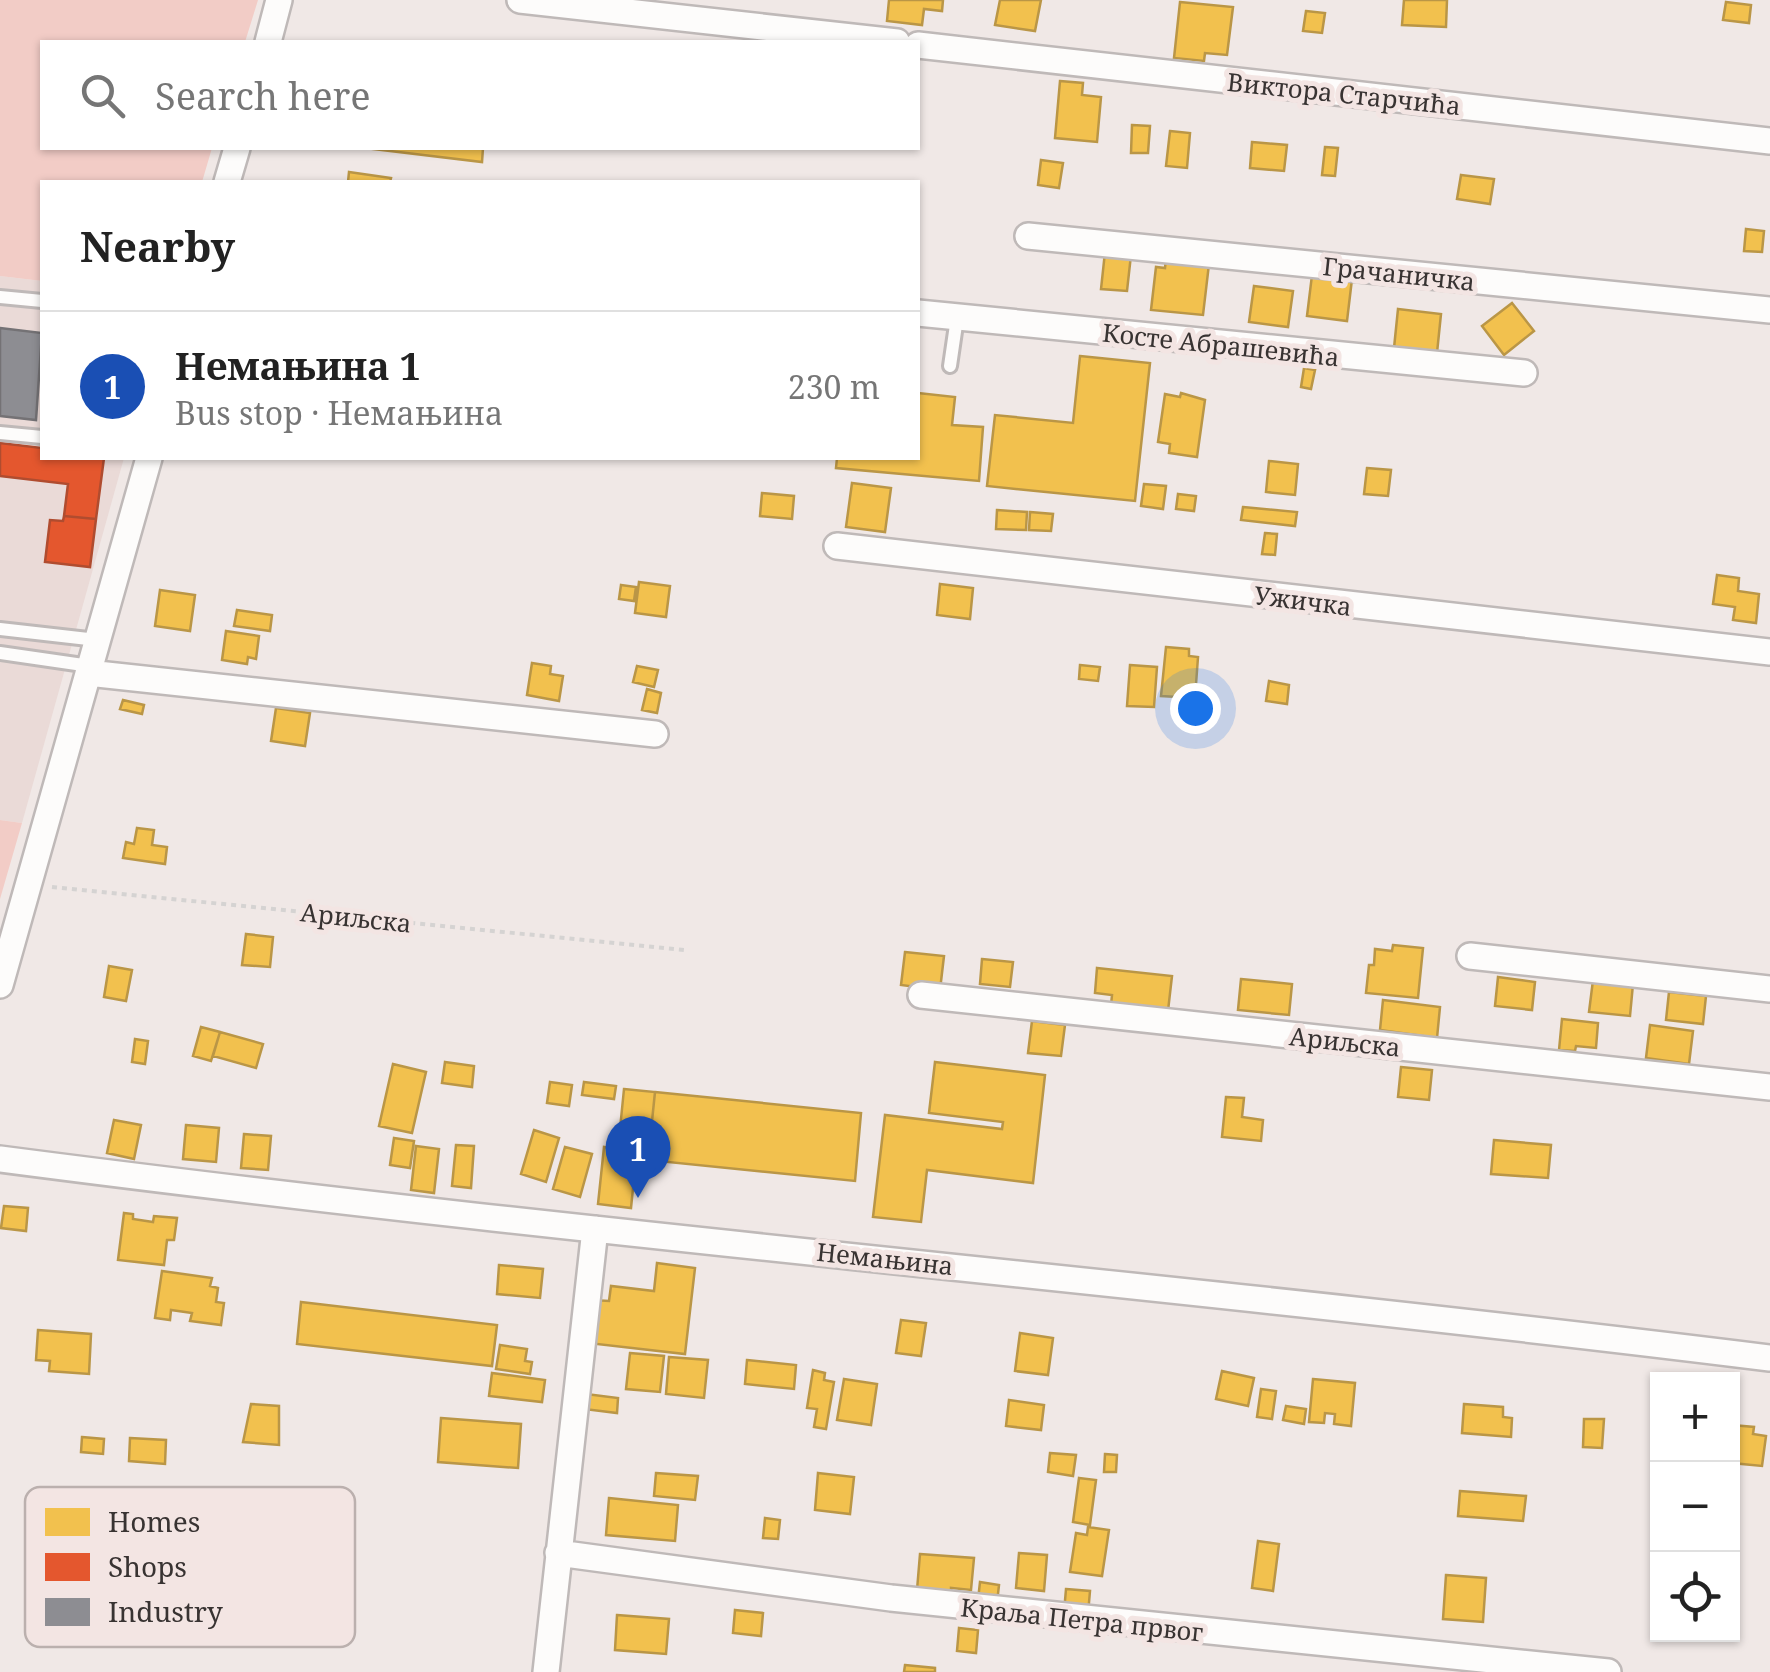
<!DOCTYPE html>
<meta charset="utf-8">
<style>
:root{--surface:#fff;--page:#f2f2f2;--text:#222;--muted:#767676;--line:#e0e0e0;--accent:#787271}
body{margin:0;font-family:"Noto Serif",serif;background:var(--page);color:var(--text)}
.controls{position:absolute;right:30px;bottom:30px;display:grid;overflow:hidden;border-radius:0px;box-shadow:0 2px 8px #0004}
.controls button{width:90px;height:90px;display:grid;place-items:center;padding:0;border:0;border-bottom:2px solid var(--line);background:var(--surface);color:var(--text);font:50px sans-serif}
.you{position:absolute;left:1195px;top:708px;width:35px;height:35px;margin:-25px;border:8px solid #fff;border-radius:50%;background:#1a73e8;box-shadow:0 0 0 15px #1a73e833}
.badge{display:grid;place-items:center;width:65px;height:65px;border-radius:50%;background:var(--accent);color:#fff;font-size:32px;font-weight:700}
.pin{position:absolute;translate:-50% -82px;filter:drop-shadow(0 2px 5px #0008)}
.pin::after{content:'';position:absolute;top:52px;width:35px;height:30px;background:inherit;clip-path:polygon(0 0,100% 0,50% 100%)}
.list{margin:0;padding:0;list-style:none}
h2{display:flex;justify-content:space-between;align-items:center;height:130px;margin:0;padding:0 40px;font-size:42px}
h2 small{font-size:32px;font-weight:400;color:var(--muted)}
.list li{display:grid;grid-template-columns:65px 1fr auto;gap:30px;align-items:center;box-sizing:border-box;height:150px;padding:0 40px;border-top:2px solid var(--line)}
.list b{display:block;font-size:38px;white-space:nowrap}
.list p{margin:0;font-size:32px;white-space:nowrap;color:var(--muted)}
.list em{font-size:32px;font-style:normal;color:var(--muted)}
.icon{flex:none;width:55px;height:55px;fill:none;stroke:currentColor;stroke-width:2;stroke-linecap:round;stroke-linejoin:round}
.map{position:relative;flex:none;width:1770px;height:1672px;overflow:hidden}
.search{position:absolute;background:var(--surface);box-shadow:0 2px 8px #0004;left:40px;top:40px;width:880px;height:110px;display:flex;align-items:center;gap:25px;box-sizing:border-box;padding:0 35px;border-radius:0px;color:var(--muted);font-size:38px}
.panel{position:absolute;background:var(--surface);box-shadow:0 2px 8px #0004;left:40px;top:180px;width:880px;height:280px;border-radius:0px}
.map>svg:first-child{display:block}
.built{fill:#eadad7}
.green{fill:#f2ccc6}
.homes{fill:#f2c14e;stroke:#ba9646;stroke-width:2.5}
.shops{fill:#e4572e;stroke:#b04c2f;stroke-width:2.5}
.industry{fill:#8d8d92;stroke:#747275;stroke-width:2.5}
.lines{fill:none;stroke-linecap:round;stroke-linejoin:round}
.lane-casing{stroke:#bfb9b8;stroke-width:18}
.street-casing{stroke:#bfb9b8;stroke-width:30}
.path{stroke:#d5d3d2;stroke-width:4;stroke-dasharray:5 5;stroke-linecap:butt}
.lane{stroke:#fdfcfb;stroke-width:12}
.street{stroke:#fdfcfb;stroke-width:25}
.labels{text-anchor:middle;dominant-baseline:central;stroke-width:10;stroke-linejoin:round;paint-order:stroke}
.street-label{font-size:25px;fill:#383332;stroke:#f3e5e3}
.key{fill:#f3e5e3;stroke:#bbb0ae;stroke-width:2.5}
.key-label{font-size:28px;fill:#383332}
</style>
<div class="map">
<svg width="1770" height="1672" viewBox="0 0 1770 1672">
<rect width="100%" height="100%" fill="#f0e8e6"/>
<!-- built -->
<path class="built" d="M0,276L42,281V458H124L22,823L0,820Z"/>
<!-- green -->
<path class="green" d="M0,0H258L245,42H42V148H212L202,182H42V281L0,276Z
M0,820L22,823L0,899Z"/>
<!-- homes -->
<path class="homes" d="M889,0H943L942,11L924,9L922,25L887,21Z
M1000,0H1041L1035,31L995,25Z
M1404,0H1447L1446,27L1402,25Z
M1180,2L1233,7L1227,55L1205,53L1204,61L1174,58Z
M1726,2L1751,5L1749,23L1723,20Z
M1306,11L1325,13L1322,33L1303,31Z
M1060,81L1083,83L1082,95L1101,97L1097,142L1055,138Z
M1132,125L1150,126L1148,153H1131Z
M1170,131L1190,133L1187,168L1166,166Z
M1252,142L1287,145L1284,171L1250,168Z
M1325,147L1338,148L1335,176L1322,175Z
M365,148H483L482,162Z
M1041,160L1063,163L1059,188L1038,185Z
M349,172L391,178L390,182H348Z
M1461,175L1494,179L1490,204L1457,199Z
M1746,229L1764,231L1762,252L1744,251Z
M1105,252L1131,255L1127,291L1101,289Z
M1166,258L1209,264L1203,315L1151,310L1156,267L1165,268Z
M1312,275L1352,279L1347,321L1307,316Z
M1254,286L1293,291L1288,327L1249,322Z
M1512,303L1534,331L1504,355L1482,326Z
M1398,309L1441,314L1437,353L1394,348Z
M1080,356L1150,363L1135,501L987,486L995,415L1073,423Z
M1304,368L1315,370L1311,389L1301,387Z
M918,393L955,397L952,425L983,427L979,481L836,468L837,458H918Z
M1181,393L1205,400L1197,457L1169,453L1170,444L1158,442L1165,394L1180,397Z
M1269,461L1298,464L1295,495L1266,492Z
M1367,468L1391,470L1388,496L1364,494Z
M852,483L891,488L885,532L846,527Z
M1144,484L1166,486L1163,509L1141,506Z
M762,493L794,496L792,519L760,516Z
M1178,494L1196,496L1194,511L1176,509Z
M1243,507L1297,512L1295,526L1241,520Z
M997,510L1027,512L1026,530L996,529Z
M1030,512L1053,514L1051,531L1029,530Z
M1265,533L1277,534L1275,555L1262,554Z
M1717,575L1739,578L1738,591L1759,594L1756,623L1733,620L1735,607L1713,604Z
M639,582L670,586L666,617L635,613Z
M940,584L973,588L970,619L937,615Z
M621,585L636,587L634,601L619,599Z
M160,590L195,595L190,631L155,626Z
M237,610L272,615L270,631L234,626Z
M226,631L259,636L256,659L248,657L247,664L222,660Z
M1166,647L1189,649V656L1198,657L1195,698L1161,696Z
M532,663L551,666L550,674L563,676L559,701L527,695Z
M1080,665L1100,667L1098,681L1079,679Z
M1130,665L1157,667L1154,707L1127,706Z
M637,666L658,670L654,687L633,682Z
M1269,681L1289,685L1287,704L1266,701Z
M647,689L661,693L657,713L642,710Z
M123,700L144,705L142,714L120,709Z
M276,708L310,713L305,746L271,741Z
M137,828L154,830L152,845L167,847L165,864L123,858L126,842L134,844Z
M246,934L273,937L270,967L242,965Z
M1393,945L1423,948L1418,998L1366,993L1369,965H1374L1375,949L1392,951Z
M905,952L944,956L940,990L901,985Z
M982,959L1013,962L1010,987L980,984Z
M109,966L132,970L126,1001L104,997Z
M1097,968L1172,976L1168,1011L1111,1005L1112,995L1095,993Z
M1498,977L1535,982L1532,1010L1495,1006Z
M1241,979L1292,984L1289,1015L1238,1010Z
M1593,980L1633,984L1630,1016L1589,1012Z
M1669,992L1706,996L1703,1024L1666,1020Z
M1383,1000L1440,1007L1437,1038L1380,1030Z
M1562,1019L1598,1023L1596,1048L1576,1046L1575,1051L1559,1050Z
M1032,1021L1065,1025L1061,1056L1028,1053Z
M1650,1025L1693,1031L1689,1064L1646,1058Z
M201,1027L220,1032L211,1061L193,1056Z
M220,1032L263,1044L256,1068L213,1056Z
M135,1039L148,1041L145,1064L132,1062Z
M445,1062L474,1066L472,1087L442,1083Z
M935,1062L1045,1075L1033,1183L927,1170L921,1222L873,1217L885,1115L1002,1129L1003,1122L929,1113Z
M393,1064L426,1072L412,1133L379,1126Z
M1401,1067L1432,1070L1429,1100L1398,1097Z
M550,1082L572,1085L569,1106L547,1103Z
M584,1082L616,1086L614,1099L582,1095Z
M624,1089L655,1092L648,1160L636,1159L631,1208L598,1204L604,1147L618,1149Z
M655,1092L861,1113L855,1181L648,1160Z
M1226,1097L1244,1098L1242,1117L1263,1120L1261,1141L1222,1137Z
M114,1120L141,1125L134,1159L107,1153Z
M186,1125L219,1128L216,1162L183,1159Z
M534,1130L559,1138L546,1182L521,1174Z
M244,1134L271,1136L268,1170L241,1168Z
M394,1138L414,1141L410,1168L390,1165Z
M1494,1140L1551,1145L1548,1178L1491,1174Z
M456,1145L474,1146L471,1188L452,1186Z
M416,1146L439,1149L434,1193L411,1190Z
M565,1147L592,1154L580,1197L553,1189Z
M4,1206L28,1208L26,1231L1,1228Z
M124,1213L133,1214V1219L153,1222L154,1216L177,1218L174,1240H167L164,1265L118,1260Z
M657,1263L695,1268L685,1354L588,1343L593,1300L609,1301L611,1286L654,1291Z
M499,1265L543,1269L540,1298L497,1294Z
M162,1271L212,1278L210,1286L218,1288L216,1302L224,1303L221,1325L190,1321L192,1313L171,1310L170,1320L155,1318Z
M301,1302L497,1325L492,1366L297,1344Z
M901,1320L926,1323L921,1356L896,1353Z
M38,1330L91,1334L89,1374L49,1371L50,1361L36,1360Z
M1020,1333L1053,1338L1048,1375L1015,1371Z
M500,1345L527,1349L525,1361L532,1362L530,1374L496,1369Z
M630,1353L664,1356L660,1392L626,1389Z
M669,1357L708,1360L704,1398L666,1394Z
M747,1360L796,1365L794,1389L745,1384Z
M813,1370L825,1373L824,1380L834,1382L826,1429L814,1427L817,1409L807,1408Z
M1222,1371L1254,1378L1248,1406L1216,1399Z
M492,1373L545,1380L542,1402L489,1396Z
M844,1379L877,1384L871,1425L837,1420Z
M1313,1379L1355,1383L1351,1426L1334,1424L1335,1414L1325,1413L1324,1423L1309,1422Z
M1261,1389L1276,1391L1272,1419L1257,1417Z
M586,1394L618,1398L617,1413L584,1409Z
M1009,1400L1044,1405L1041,1430L1006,1426Z
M251,1404L279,1406V1445L243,1442Z
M1464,1404L1503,1407V1417L1512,1418L1511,1437L1462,1433Z
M1286,1406L1306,1409L1304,1424L1283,1420Z
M441,1418L521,1424L518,1468L438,1462Z
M1584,1419H1604L1602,1448L1583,1447Z
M1732,1425L1754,1427L1753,1434L1766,1436L1762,1466L1732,1463Z
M82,1437L104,1439L103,1454L81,1452Z
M130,1438L166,1440L165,1464L129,1461Z
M1050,1453L1076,1455L1073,1476L1048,1472Z
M1105,1454L1117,1455L1116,1472H1104Z
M656,1473L698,1476L695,1500L654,1496Z
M818,1473L854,1477L850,1514L815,1510Z
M1079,1478L1096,1480L1090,1525L1073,1522Z
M1460,1491L1526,1496L1523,1521L1458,1516Z
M609,1498L678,1505L675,1541L606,1535Z
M765,1518L780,1520L778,1539L763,1538Z
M1088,1527L1109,1530L1102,1576L1070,1572L1076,1533L1087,1535Z
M1258,1541L1279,1544L1273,1591L1252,1588Z
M1019,1553L1047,1555L1044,1591L1016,1588Z
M920,1554L974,1558L971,1590L951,1588V1593L917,1590Z
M1446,1575L1486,1578L1483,1622L1443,1619Z
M980,1582L999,1585L997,1603L978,1600Z
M1066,1589L1090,1591L1088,1614L1064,1612Z
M735,1610L763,1613L761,1636L733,1633Z
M617,1615L669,1619L666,1654L615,1650Z
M959,1628L978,1630L976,1653L957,1651Z
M905,1665L935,1668V1672H904Z"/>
<!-- shops -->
<path class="shops" d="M0,443L42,448V458H104L96,519L64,516L68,484L0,476Z
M64,516L96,519L90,567L45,562L50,520L63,521Z"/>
<!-- industry -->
<path class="industry" d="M0,328L42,333L36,420L0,416Z"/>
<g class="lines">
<!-- lane casing -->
<g class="lane-casing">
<path id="lane" d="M0,297L42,301
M950,366L957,318
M0,433L42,437
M0,629L97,640
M0,653L90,666"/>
</g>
<!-- street casing -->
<g class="street-casing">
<path id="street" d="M520,0L897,42
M268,42L279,0
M918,45L1770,141
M227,182L237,148
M1028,236L1770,310
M918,313L1524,373
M837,546L1770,652
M88,673L655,734
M1470,956L1770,989
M0,985L149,458
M921,995L1770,1087
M0,1159C589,1236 1181,1285 1770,1358
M558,1553L891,1598L1608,1672
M546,1672L595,1229"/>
</g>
<!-- path -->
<path class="path" d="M52,887L684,950"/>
<!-- lane -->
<use href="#lane" class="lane"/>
<!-- street -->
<use href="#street" class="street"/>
</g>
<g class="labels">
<!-- street labels -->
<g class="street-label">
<text transform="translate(1344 93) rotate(6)">Виктора Старчића</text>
<text transform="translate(1399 273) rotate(6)">Грачаничка</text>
<text transform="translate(1221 344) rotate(6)">Косте Абрашевића</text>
<text transform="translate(1303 600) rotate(7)">Ужичка</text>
<text transform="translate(356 917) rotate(6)">Ариљска</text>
<text transform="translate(1345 1041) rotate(6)">Ариљска</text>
<text transform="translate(885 1258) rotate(6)">Немањина</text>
<text transform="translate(1082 1619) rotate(6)">Краља Петра првог</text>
</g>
</g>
<!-- legend -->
<rect x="25" y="1487" width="330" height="160" rx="15" class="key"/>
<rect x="45" y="1508" width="45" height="28" fill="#f2c14e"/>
<rect x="45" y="1553" width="45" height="28" fill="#e4572e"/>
<rect x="45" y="1598" width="45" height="28" fill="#8d8d92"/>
<g class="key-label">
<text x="108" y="1532">Homes</text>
<text x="108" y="1577">Shops</text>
<text x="108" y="1622">Industry</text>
</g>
</svg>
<div class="controls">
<button>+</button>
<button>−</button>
<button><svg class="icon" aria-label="locate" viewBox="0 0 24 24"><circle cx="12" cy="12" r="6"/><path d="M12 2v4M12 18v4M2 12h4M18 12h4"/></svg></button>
</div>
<div class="you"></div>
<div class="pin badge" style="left:638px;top:1198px;background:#1a4fb4">1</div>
<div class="search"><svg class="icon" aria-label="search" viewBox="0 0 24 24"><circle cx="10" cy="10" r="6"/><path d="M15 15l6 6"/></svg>Search here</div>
<section class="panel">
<h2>Nearby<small></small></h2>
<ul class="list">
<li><span class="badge" style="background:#1a4fb4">1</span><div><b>Немањина 1</b><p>Bus stop · Немањина</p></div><em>230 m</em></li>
</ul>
</section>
</div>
